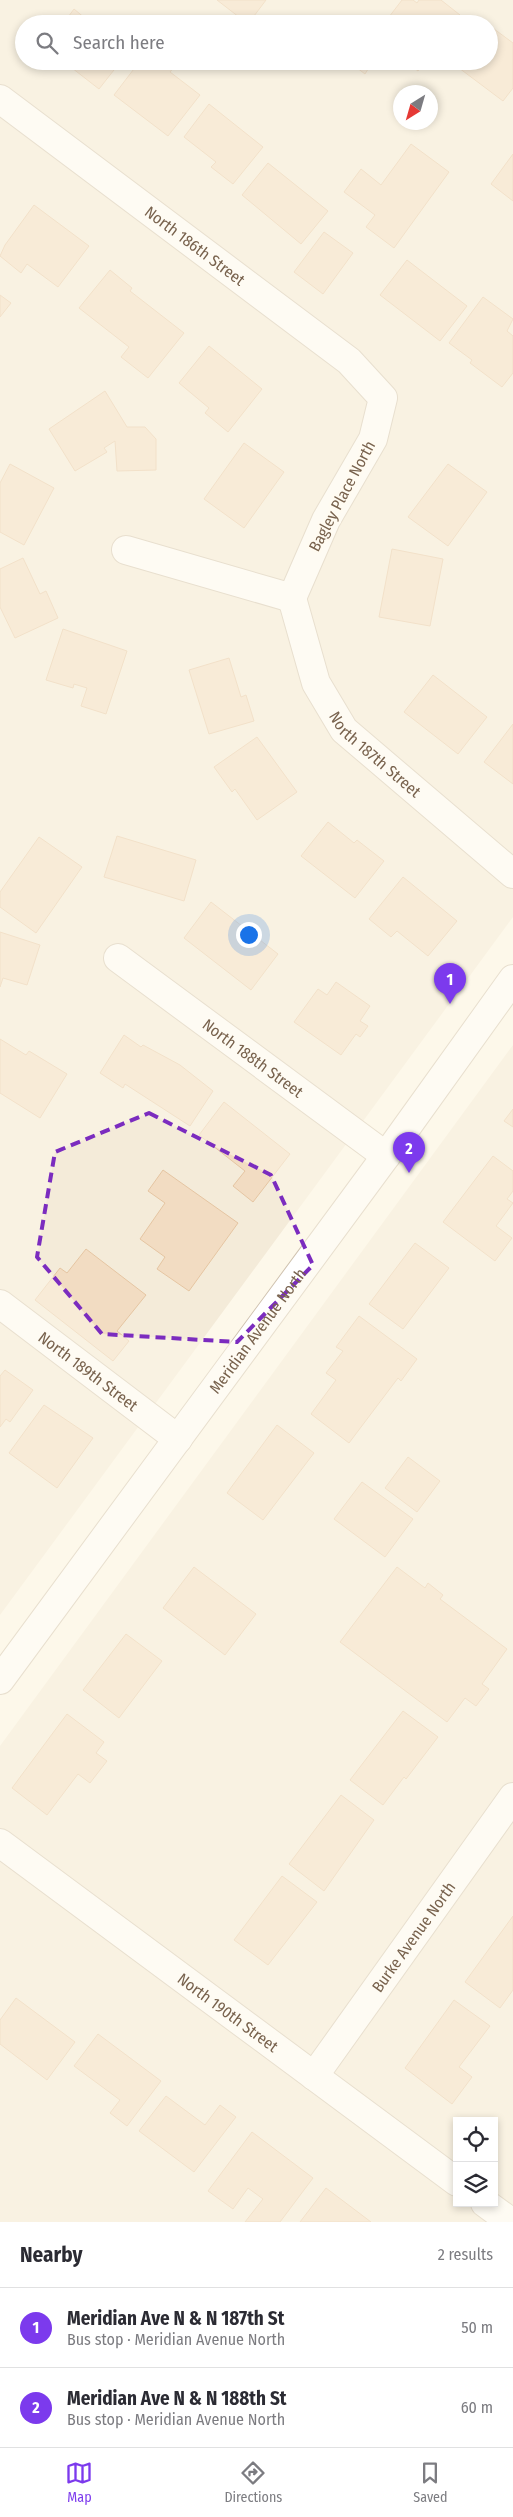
<!DOCTYPE html>
<meta charset="utf-8">
<style>
:root{--surface:#fff;--page:#f2f2f3;--text:#2b2b33;--muted:#7c7c81;--line:#e1e1e2;--accent:#7c3aed}
body{margin:0;font-family:"Fira Sans Condensed",sans-serif;background:var(--page);color:var(--text)}
.controls{position:absolute;right:15px;bottom:15px;display:grid;overflow:hidden;border-radius:0px;box-shadow:0 2px 8px #0003}
.controls button{width:45px;height:45px;display:grid;place-items:center;padding:0;border:0;border-bottom:1px solid var(--line);background:var(--surface);color:var(--text);font:25px sans-serif}
.compass{position:absolute;left:393px;top:85px;width:45px;height:45px;border-radius:50%;background:var(--surface);box-shadow:0 2px 8px #0003;rotate:217deg}
.you{position:absolute;left:248px;top:934px;width:18px;height:18px;margin:-12px;border:4px solid #fff;border-radius:50%;background:#1a73e8;box-shadow:0 0 0 8px #1a73e833}
.badge{display:grid;place-items:center;width:32px;height:32px;border-radius:50%;background:var(--accent);color:#fff;font-size:16px;font-weight:700}
.pin{position:absolute;translate:-50% -41px;filter:drop-shadow(0 1px 2px #0008)}
.pin::after{content:'';position:absolute;top:26px;width:18px;height:15px;background:inherit;clip-path:polygon(0 0,100% 0,50% 100%)}
.list{margin:0;padding:0;list-style:none}
h2{display:flex;justify-content:space-between;align-items:center;height:65px;margin:0;padding:0 20px;font-size:21px}
h2 small{font-size:16px;font-weight:400;color:var(--muted)}
.list li{display:grid;grid-template-columns:32px 1fr auto;gap:15px;align-items:center;box-sizing:border-box;height:80px;padding:0 20px;border-top:1px solid var(--line)}
.list b{display:block;font-size:19px;white-space:nowrap}
.list p{margin:0;font-size:16px;white-space:nowrap;color:var(--muted)}
.list em{font-size:16px;font-style:normal;color:var(--muted)}
.icon{flex:none;width:28px;height:28px;fill:none;stroke:currentColor;stroke-width:2;stroke-linecap:round;stroke-linejoin:round}
.map{position:relative;flex:none;width:513px;height:2222px;overflow:hidden}
.search{position:absolute;background:var(--surface);box-shadow:0 2px 8px #0003;left:15px;right:15px;top:15px;height:55px;display:flex;align-items:center;gap:12px;box-sizing:border-box;padding:0 18px;border-radius:28px;color:var(--muted);font-size:19px}
.sheet{height:225px;background:var(--surface)}
nav{display:flex;justify-content:space-around;align-items:center;box-sizing:border-box;height:70px;border-top:1px solid var(--line);background:var(--surface);font-size:14px;color:var(--muted)}
nav a{display:grid;justify-items:center;gap:2px}
nav .on{color:var(--accent)}
.map>svg:first-child{display:block}
.residential{fill:#f4ebd9;fill-rule:evenodd}
.building{fill:#f2dcc2;stroke:#e5c5a2}
.lines{fill:none;stroke-linecap:round;stroke-linejoin:round}
.minor-casing{stroke:#cfc2af;stroke-width:30}
.minor{stroke:#fff;stroke-width:28}
.marked{fill:none;stroke:#7b2cbf;stroke-width:4;stroke-dasharray:10 6;stroke-linejoin:round}
.labels{text-anchor:middle;dominant-baseline:central;stroke-width:5;stroke-linejoin:round;paint-order:stroke}
.street-label{font-size:16px;fill:#78624d;stroke:#fffbf1}
</style>
<div class="map">
<svg width="513" height="2222" viewBox="0 0 513 2222">
<rect width="100%" height="100%" fill="#fdf8ea"/>
<!-- residential -->
<path class="residential" d="M0,0H513V917L0,1615ZM24,24H489V61H24ZM400,92H430V122H400Z
M513,1045V2222H0V1746ZM457,2121H494V2203H457Z"/>
<!-- building -->
<path class="building" d="M217,0H266L248,24Z
M402,0H413L417,3L419,0H441L460,15L453,24H398L389,17Z
M74,9L92,24H63Z
M490,26L513,43V88L503,101L459,68L464,61H489Z
M63,61H121L99,89Z
M140,61H179L170,72L200,95L168,136L114,95Z
M348,61H373L365,74Z
M405,61H425L418,71Z
M209,104L263,147L233,184L211,167L216,162L184,137Z
M411,144L449,172L394,248L366,227L375,215L344,192L361,169L381,185Z
M513,154V201L491,184Z
M268,163L328,211L301,244L242,195Z
M34,205L89,246L58,287L27,264L21,273L0,256L5,245Z
M324,232L353,253L323,294L294,272Z
M407,260L467,306L440,341L380,295Z
M110,270L132,288L130,291L184,333L148,378L121,357L129,347L79,308Z
M0,295L11,303L0,317Z
M483,297L513,319L507,331L513,336V373L502,387L470,363L472,360L449,343Z
M209,346L262,389L228,432L205,413L209,408L179,383Z
M105,391L127,427H145L156,439V470L117,471L115,441L104,448L107,452L75,471L49,429Z
M244,443L284,472L244,528L204,499Z
M10,464L54,488L24,545L0,532V483Z
M448,464L487,492L448,546L408,517Z
M392,549L443,559L430,626L379,617Z
M23,558L40,594L46,591L58,618L15,638L0,607V569Z
M63,629L127,651L106,714L81,706L87,688L74,684L73,688L46,680Z
M229,658L241,697L246,695L254,721L209,734L189,670Z
M433,675L487,717L458,754L404,712Z
M513,724V784L484,762Z
M257,737L297,792L257,820L235,789L232,792L214,767Z
M328,822L354,843L357,840L384,861L355,898L301,856Z
M117,836L196,860L184,901L104,877Z
M39,837L82,867L36,933L0,907V892Z
M403,877L457,921L428,956L397,931L391,937L369,919Z
M211,902L278,954L251,990L184,938Z
M0,932L40,945L27,985L3,978L0,987Z
M336,982L370,1006L360,1021L368,1026L360,1037L356,1034L341,1055L294,1022L318,989L327,995Z
M124,1035L141,1047L143,1045L180,1065L213,1091L190,1126L125,1084L123,1088L100,1073Z
M0,1039L26,1055L29,1051L67,1074L40,1118L0,1093Z
M224,1102L290,1154L253,1202L233,1186L245,1171L199,1135Z
M513,1109V1127L504,1121Z
M493,1156L513,1171V1191L507,1199L513,1203L496,1226L512,1238L495,1261L443,1222Z
M163,1170L238,1223L189,1291L157,1269L165,1257L140,1239L165,1203L148,1191Z
M415,1243L449,1268L403,1329L369,1304Z
M86,1249L146,1295L117,1331L129,1341L113,1361L35,1300L60,1268L67,1273Z
M359,1316L417,1359L401,1381L398,1378L349,1443L311,1414L336,1380L326,1373L343,1351L336,1347Z
M5,1370L33,1390L10,1422L6,1419L0,1427V1376Z
M44,1405L93,1438L57,1488L9,1453Z
M277,1425L314,1453L263,1520L227,1493Z
M408,1457L440,1481L417,1512L385,1488Z
M362,1482L413,1519L385,1557L334,1519Z
M194,1567L256,1614L225,1655L163,1608Z
M397,1567L425,1588L428,1583L443,1595L440,1599L507,1649L482,1684L489,1689L476,1706L465,1698L447,1722L340,1642Z
M126,1634L162,1661L119,1718L83,1690Z
M403,1711L438,1737L406,1779L404,1777L383,1805L350,1780Z
M67,1714L104,1742L96,1753L107,1761L90,1783L78,1774L47,1815L12,1788Z
M341,1795L374,1820L324,1891L289,1864Z
M282,1876L317,1902L268,1965L234,1940Z
M513,1916V1990L500,2008L465,1982Z
M16,1998L75,2042L47,2080L0,2044V2020Z
M454,2000L490,2026L459,2067L472,2077L452,2104L405,2068Z
M98,2034L161,2081L127,2126L110,2113L120,2100L74,2066Z
M166,2096L205,2125L220,2105L236,2117L194,2172L139,2131Z
M252,2132L313,2178L280,2222H245L263,2199L248,2188L233,2209L208,2191Z
M326,2188L371,2222H300Z"/>
<g class="lines">
<!-- minor casing -->
<g class="minor-casing">
<g id="minor">
<path id="s1" d="M0,99L349,361L383,398L373,439L326,520L292,598"/>
<path d="M126,550L292,598"/>
<path id="s2" d="M292,598L316,683L344,730L513,874"/>
<path id="s3" d="M118,958L386,1156"/>
<path id="s4" d="M0,1304L178,1439"/>
<path id="s5" d="M0,1680L386,1156L513,979"/>
<path id="s6" d="M0,1843L457,2182"/>
<path id="s7" d="M314,2076L513,1797"/>
<path d="M485,2203L511,2222"/>
</g>
</g>
<!-- minor -->
<use href="#minor" class="minor"/>
</g>
<!-- marked area -->
<path d="M0 0H513V2222H0ZM149,1113L271,1175L313,1265L237,1342L102,1334L37,1257L55,1152Z" fill="#fdf8ea" fill-opacity=".55" fill-rule="evenodd"/>
<path class="marked" d="M149,1113L271,1175L313,1265L237,1342L102,1334L37,1257L55,1152Z"/>
<g class="labels">
<!-- street labels -->
<g class="street-label">
<text stroke="none"><textPath href="#s1" startOffset="244">North 186th Street</textPath></text>
<text transform="translate(342 496) rotate(-62)">Bagley Place North</text>
<text stroke="none"><textPath href="#s2" startOffset="182">North 187th Street</textPath></text>
<text stroke="none"><textPath href="#s3" startOffset="168">North 188th Street</textPath></text>
<text stroke="none"><textPath href="#s5" startOffset="434">Meridian Avenue North</textPath></text>
<text stroke="none"><textPath href="#s4" startOffset="111">North 189th Street</textPath></text>
<text stroke="none"><textPath href="#s7" startOffset="171">Burke Avenue North</textPath></text>
<text stroke="none"><textPath href="#s6" startOffset="284">North 190th Street</textPath></text>
</g>
</g>
</svg>
<div class="controls">
<button><svg class="icon" aria-label="locate" viewBox="0 0 24 24"><circle cx="12" cy="12" r="6"/><path d="M12 2v4M12 18v4M2 12h4M18 12h4"/></svg></button>
<button><svg class="icon" aria-label="layers" viewBox="0 0 24 24"><path d="M12 4l9 5-9 5-9-5zM3 14l9 5 9-5"/></svg></button>
</div>
<svg class="compass" viewBox="-18 -18 36 36"><path d="M0-13l5 13h-10z" fill="#e53935"/><path d="M0 13l5-13h-10z" fill="#7c7c81"/></svg>
<div class="you"></div>
<div class="pin badge" style="left:450px;top:1004px">1</div>
<div class="pin badge" style="left:409px;top:1173px">2</div>
<div class="search"><svg class="icon" aria-label="search" viewBox="0 0 24 24"><circle cx="10" cy="10" r="6"/><path d="M15 15l6 6"/></svg>Search here</div>
</div>
<section class="sheet">
<h2>Nearby<small>2 results</small></h2>
<ul class="list">
<li><span class="badge">1</span><div><b>Meridian Ave N &amp; N 187th St</b><p>Bus stop · Meridian Avenue North</p></div><em>50 m</em></li>
<li><span class="badge">2</span><div><b>Meridian Ave N &amp; N 188th St</b><p>Bus stop · Meridian Avenue North</p></div><em>60 m</em></li>
</ul>
</section>
<nav>
<a class="on"><svg class="icon" aria-label="map" viewBox="0 0 24 24"><path d="M3 6l6-2 6 2 6-2v14l-6 2-6-2-6 2zM9 4v14M15 6v14"/></svg>Map</a>
<a><svg class="icon" aria-label="directions" viewBox="0 0 24 24"><path d="M12 3l9 9-9 9-9-9zM9 14v-3h6M13 9l2 2-2 2"/></svg>Directions</a>
<a><svg class="icon" aria-label="saved" viewBox="0 0 24 24"><path d="M7 4h10v16l-5-4-5 4z"/></svg>Saved</a>
</nav>
